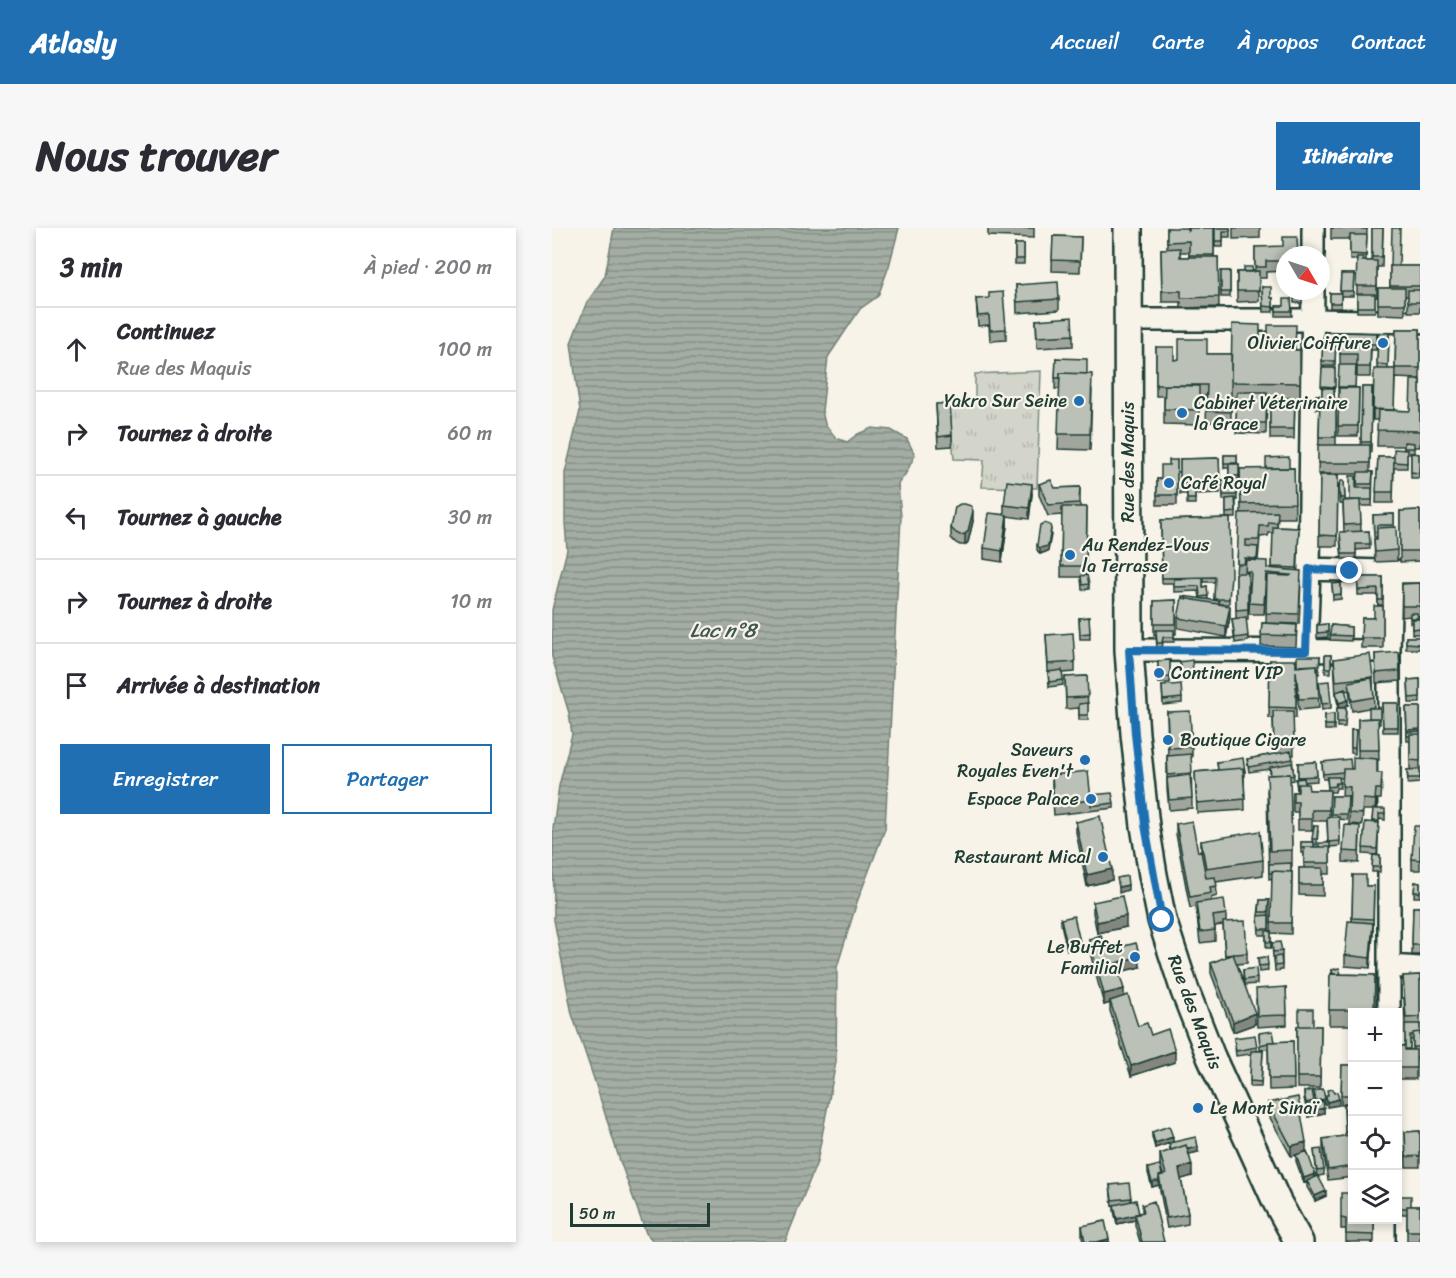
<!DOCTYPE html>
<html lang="fr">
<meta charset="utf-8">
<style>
:root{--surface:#fff;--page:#f7f7f7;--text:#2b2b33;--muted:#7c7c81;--line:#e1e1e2;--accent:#1f6fb2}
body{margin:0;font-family:Sriracha,sans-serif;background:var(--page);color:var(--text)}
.controls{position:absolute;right:18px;bottom:18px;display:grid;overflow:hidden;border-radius:0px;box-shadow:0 3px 9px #0003}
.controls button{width:54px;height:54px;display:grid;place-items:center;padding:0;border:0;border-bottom:2px solid var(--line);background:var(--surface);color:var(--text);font:30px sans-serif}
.compass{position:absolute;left:724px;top:18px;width:54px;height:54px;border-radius:50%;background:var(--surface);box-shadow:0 3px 9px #0003;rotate:129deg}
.scale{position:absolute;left:18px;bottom:15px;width:140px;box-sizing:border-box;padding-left:6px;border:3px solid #1f3d34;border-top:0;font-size:16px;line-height:21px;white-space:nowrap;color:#1f3d34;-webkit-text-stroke:4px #f7f3e8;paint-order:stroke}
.stop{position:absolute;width:18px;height:18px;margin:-14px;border:4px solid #1f6fb2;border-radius:50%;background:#fff}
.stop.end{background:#1f6fb2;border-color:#fff;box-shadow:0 2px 6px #0008}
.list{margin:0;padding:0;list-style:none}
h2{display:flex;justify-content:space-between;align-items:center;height:78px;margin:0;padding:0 24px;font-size:26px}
h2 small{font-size:20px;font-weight:400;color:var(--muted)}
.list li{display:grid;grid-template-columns:39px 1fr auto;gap:18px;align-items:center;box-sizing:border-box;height:84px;padding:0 24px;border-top:2px solid var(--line)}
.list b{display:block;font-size:22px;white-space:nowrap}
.list p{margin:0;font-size:20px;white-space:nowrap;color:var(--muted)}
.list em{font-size:20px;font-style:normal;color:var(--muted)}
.actions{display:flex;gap:12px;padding:18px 24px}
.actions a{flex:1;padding:14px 0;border:2px solid var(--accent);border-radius:0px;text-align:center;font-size:21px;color:var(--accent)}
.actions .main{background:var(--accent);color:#fff}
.icon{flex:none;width:33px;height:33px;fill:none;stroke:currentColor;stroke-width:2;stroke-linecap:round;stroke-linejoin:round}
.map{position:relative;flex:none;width:868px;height:1014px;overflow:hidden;border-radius:0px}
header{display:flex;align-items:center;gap:36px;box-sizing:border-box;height:84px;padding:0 30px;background:var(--accent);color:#fff}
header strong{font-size:28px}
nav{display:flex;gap:33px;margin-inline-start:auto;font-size:21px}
.intro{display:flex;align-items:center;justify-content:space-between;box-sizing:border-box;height:144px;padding:0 36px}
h1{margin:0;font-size:42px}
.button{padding:15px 27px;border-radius:0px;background:var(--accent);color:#fff;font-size:21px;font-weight:700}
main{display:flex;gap:36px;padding:0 36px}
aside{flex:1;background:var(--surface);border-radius:0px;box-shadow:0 3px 9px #0003}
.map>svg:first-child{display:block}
.grass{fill:url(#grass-tufts);stroke:#79897f;stroke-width:1.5}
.water{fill:url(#water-rules);stroke:#6f8077;stroke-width:1.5}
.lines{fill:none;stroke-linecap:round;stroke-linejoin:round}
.minor-casing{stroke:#1f3d34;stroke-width:26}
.tertiary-casing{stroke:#1f3d34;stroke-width:32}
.minor{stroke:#f7f3e8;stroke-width:21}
.tertiary{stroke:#f7f3e8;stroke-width:27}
.wall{fill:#a1a69d;stroke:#1f3d34;stroke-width:1.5;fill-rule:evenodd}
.shaded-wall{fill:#83877f;stroke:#1f3d34;stroke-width:1.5}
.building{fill:#bbc1b6;stroke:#1f3d34;stroke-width:1.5}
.route{stroke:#1f6fb2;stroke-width:8}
.poi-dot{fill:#1f6fb2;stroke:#f7f3e8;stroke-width:2}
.labels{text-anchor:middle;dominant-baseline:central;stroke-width:4.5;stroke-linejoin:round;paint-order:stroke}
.poi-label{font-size:18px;fill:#1f3d34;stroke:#f7f3e8;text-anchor:end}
.street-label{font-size:18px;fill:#1f3d34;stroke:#f7f3e8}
.water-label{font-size:20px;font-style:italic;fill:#405950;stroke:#f7f3e8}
</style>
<header>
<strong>Atlasly</strong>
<nav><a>Accueil</a><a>Carte</a><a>À propos</a><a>Contact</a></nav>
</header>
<div class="intro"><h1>Nous trouver</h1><a class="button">Itinéraire</a></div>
<main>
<aside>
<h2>3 min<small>À pied · 200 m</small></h2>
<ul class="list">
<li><svg class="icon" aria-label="ahead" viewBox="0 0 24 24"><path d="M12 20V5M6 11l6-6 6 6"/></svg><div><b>Continuez</b><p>Rue des Maquis</p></div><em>100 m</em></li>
<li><svg class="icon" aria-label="right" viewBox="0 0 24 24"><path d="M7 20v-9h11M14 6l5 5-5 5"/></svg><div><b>Tournez à droite</b></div><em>60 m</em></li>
<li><svg class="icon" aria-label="left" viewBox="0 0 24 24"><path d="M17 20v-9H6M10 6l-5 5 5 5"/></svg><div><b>Tournez à gauche</b></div><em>30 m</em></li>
<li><svg class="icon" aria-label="right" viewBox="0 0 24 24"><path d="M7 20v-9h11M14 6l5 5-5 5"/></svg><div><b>Tournez à droite</b></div><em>10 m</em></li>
<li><svg class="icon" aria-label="arrive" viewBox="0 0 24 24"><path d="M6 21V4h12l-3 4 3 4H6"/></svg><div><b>Arrivée à destination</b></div></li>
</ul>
<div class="actions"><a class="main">Enregistrer</a><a>Partager</a></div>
</aside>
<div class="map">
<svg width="868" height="1014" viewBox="0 0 868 1014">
<defs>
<pattern id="grass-tufts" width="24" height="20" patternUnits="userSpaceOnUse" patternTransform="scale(1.5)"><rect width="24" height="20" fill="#d3d5ca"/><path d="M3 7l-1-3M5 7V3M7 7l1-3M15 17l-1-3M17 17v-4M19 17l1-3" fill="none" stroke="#b5b8ae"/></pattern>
<pattern id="water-rules" width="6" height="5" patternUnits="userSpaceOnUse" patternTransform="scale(1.5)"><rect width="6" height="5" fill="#a4ada3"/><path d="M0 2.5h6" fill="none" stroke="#858e86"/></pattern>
</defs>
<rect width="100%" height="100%" fill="#f7f3e8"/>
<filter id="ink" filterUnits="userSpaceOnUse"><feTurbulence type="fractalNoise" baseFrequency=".0167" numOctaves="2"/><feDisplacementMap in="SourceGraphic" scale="12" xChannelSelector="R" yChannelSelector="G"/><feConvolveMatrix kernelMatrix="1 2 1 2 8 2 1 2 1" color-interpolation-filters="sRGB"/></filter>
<g filter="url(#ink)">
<!-- grass -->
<path class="grass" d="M489,143L485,260L430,259L432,232L402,231L397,174L423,173V146Z"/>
<!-- water -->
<path class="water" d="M62,0H347L337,38L326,68L308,81L276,129L270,183L273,196L284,210L295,214L306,206L320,200L339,202L355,211L363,227L354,245L346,256L349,289L333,601L305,674L285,739L284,834L265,934L233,1014H102L94,1005L68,933L41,848L20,786L2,692L1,600L7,558L20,506L17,485L0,429V382L15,322L13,294V245L28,183L19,115L34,76L53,48Z"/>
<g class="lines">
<!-- minor casing -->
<g class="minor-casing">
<path id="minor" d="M761,27V0
M575,92H760L868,94
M757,341L868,344
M577,422L837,423
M754,423L757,341L761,63
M838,738L868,740
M837,784V423L839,344
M832,1014V992"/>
</g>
<!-- tertiary casing -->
<g class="tertiary-casing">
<path id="tertiary" d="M576,0L577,422L583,506L593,598L601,647L610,692L633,763L659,829L725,974L747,1014"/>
</g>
<!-- minor -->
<use href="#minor" class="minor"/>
<!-- tertiary -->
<use href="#tertiary" class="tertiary"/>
</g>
<!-- wall -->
<path class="wall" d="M436,0H482V10L436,8Z
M615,0L636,3L662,0V29H666L667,79L629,80V74H610L609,21H615ZM628,24H637V29H628Z
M663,0H678V9H671V19H663Z
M681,0H708V10L681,11Z
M779,0H815L814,32H811V33H820V0H831L830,39H825V69H823V84H805V32H798V11H779Z
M501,8L529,9L528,44L500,43Z
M463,16H472V36H463Z
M703,19L733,27V43L714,44V50H707V73L685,74V44H703Z
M838,38H868V84H856V68H853V87L826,86V60H838Z
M669,43H678V69H669Z
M789,46H802L801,68H789V80H778V65H788Z
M464,57L507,71V82L465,85Z
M710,59L719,70H721V84H711Z
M742,63H750V75H742Z
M424,71L454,101V112L438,113L437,97L426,98Z
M739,71L740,88H724V78H732Z
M484,92L521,107V118L485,120Z
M844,101H868V151L843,150L842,182L858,183L868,152V219H862V225H855V240H842L841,275H824L826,229H842L852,222V218H825L826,192H821V181L825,141L826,105H837L836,141H843Z
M786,104L824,105V122H819L818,149H805V137H804L803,160H807L806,208H786L787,164H786L787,137L788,136V121H786Z
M771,110H784L783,138H770Z
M708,118L748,122V170H715L714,206L684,205L685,169H679V194H654L655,168H647V197L612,196V168H604V119L622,132L655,126H679Z
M504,130L535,146L540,162L538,222L506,221L508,161H503Z
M770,140H783L782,171H784V217H809L810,159H820L819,225H818V244H821L820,278H808L809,304L817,303L818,321L804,322V331H790L788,310L792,304L791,276H788L787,257H788L792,253L793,272H798L804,260H805L806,246H766L768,171H770Z
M764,167H767V181H764Z
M718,171H743L742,211H718Z
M384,176L400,207V218L386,219Z
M859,225L867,226V250H859Z
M672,227H685V236H687V253H685V272H684V290H674V272H671L670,252L677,251V240H672Z
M667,230L668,265L643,266V276H635V266H628V231Z
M625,232V277H605V251H609L617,237Z
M742,240L743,290H726L725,299L747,300L745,343L749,353L747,396L714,395L715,356H714L712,386H697L698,354H696V392H694L696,413L683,415L680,391H684V345L689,285L688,241ZM717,305H721L720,341L715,340L706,332L708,309L716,308Z
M768,247H786L785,318H767Z
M487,256L503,260L528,259V279H535L534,347L537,356V361L530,362L529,349H509L510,287L496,288L487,267Z
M480,266L477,291L455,288V298L450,334L432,331V320L452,287V277Z
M868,282V333L848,334V283Z
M842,286V299L845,322V333L823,334L822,311H825V309H822L821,287Z
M678,290L677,376H667L678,389L674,409L626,400V390L648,371L647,363L622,364V355H610L609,292ZM651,354H663L662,373L656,372L655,358L651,359Z
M421,293L416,314L413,317H408L404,315L399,310V300Z
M499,307L496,323L488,326L485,322V317Z
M806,349H831V377H826V367H806Z
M789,355V371L781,372L780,356Z
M868,355V388H866V391H868V406H860V395H858V388L850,389V356Z
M624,372V406H622V414H611L610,421H605L604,407H602V373Z
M831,378V420H809L810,390H822Z
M537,389L538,411H528L527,390Z
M710,395L745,397L744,419L709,418Z
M776,396V409L765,410V397Z
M779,397L799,399V413L778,412Z
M494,407L523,434V444L510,445L511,457L497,459Z
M854,409H868V421H854Z
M823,426L848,443V453L824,455Z
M773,427H779V445H773Z
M768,428L767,446H765L767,480L747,482L744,454V490H741L742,527H740L742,552L738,553L740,622V638H739V644H740L739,706L719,705L720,650L717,651L715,563L718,547V541L697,544L695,531L722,526L721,490H717L718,432L744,439Z
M782,431L821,449L822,479L800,483L797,462L793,463L796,477L787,480L784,469Z
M618,432V455H606V433Z
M628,434L641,442V447L630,449Z
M535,448L536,492H527V480L514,481L513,449Z
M868,451V475H857L856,452Z
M767,454L779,475V480L770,482Z
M610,458L630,470V475L611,477Z
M830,475H846V504H831Z
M854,479H868V555L856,556L855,542H858V513H855Z
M785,480H794L793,499H785Z
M828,480V496H826L827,532H825V545L830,555L829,571H824L823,581L833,586V592L827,591L825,627L811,626L813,594L820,595L821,582H811L810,597L797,596L798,569H796L795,592L787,591L788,618L778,619V646H771V668L747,667V640H752V625H749V614H760L762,598L766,603L765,617L762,616V619H767L776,615L775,593H760V602H746V584H741V564H745L744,551H746V535L764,534L765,553L752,554L753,556L757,562H776L775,551H771L770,534L801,541L806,530V491L817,490ZM787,550H791L790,568H780L779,589H777L778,564H783L784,560H788Z
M615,484L640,519V529H639L640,580L617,582L615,560V528H616Z
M782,486V502H773V487Z
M799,502H804L803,526L799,525Z
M665,534L693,543V548H692L693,582L645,585L643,544L666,542Z
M500,547L539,567L562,575V580L502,587L500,558Z
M524,594L560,652L535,658L524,604Z
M624,596L646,624H649V613L711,632V647L664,654L665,668L659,670V672L674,686V694L695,725V735L685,736L692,756L691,742L705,750V756L693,757L703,796L681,804L659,745V735L673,730L671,697L663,698V713L648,715L644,679L638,680L624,606Z
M868,598V642H860V631Z
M808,608L807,635L791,634V623Z
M821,627L828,628V644H820Z
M801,647L814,658H822L821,706L818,740L793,738V727L800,694Z
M863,654L868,655V669H862Z
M708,672H717V703H719V720H714V707H707L706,688Z
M541,674L574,699L545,705L541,685Z
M861,679H868V727H860Z
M509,691L528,719L515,722L509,696Z
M537,711L553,723L588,739L567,744L572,768L586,798L599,807L623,834L579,848L558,783V775L552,777L537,721Z
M720,715L730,723V742L723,743L722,729H724H721Z
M715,729L716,743L707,744L706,730Z
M780,742L789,746L823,747V784H801V797H777L778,746H780Z
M868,747V830H864V851H846V818H853V796L851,748ZM858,812H861V822H858Z
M734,759L735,797L705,799L704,771Z
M745,798H769L768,860H745Z
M707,805L723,814L741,813L742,861L717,862L716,821L708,822Z
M682,810L705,819V823H711L709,859H698L699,826L684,828Z
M790,837H801V949L776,952L771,922V911L793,908L792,877H789Z
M762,863L773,876H771L772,885L756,889L752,870V864L762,876L764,875Z
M716,875L754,924L763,949L765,948L762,922L772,942V947L766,948L774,968L763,973L755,959V954L752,955L744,933V927L739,928L716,886Z
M868,903V939H854L853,904Z
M600,904L621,914L646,924L637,926L640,948L629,951L636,986V996L615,1000L607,957L600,959L596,945V940L611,947L608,936V926L618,923L617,915L603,920L600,909Z
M558,957L579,970V973L587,985H590V977L612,1014H588L583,997V992L565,996L562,983V977L560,978Z
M846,968L859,978H868V1014H855V986H846Z
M789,990L822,992V1014H794V1001H789Z
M530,998L557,1014H531L530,1009Z"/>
<!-- shaded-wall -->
<path class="shaded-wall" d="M480,256V266L477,291V280Z
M421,283V293L416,314L413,317V306Z
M455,287V298L450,334V323Z
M499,301L496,323L488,326V320Z
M678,378V389L674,409V398Z
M796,472V477L787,480V475Z
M560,641V652L535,658V647Z
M576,657V662L567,665V659Z
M574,688V699L545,705V694Z
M821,695V706L818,740V730Z
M528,714V719L515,722V717Z
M588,728V739L564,745V735Z
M572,761V771L558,773V775L552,777V766Z
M703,785V796L681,804V794Z
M623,823V834L579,848V838Z
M773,871V876L764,878V873Z
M787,871V877L775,879V874Z
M762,873V878L754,880V875Z
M772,880V885L756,889V884Z
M621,909V914L603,920V915Z
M754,914V925L739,928V918Z
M646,919V924L620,930V925Z
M640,937V948L627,952V941Z
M763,946V952L752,955V950Z
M607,952V957L600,959V954Z
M774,963V968L763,973V968Z
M583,986V992L565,996V991Z
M557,1011V1014H544Z"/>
<!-- building -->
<path class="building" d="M615,0H636V3H637V0H662V27H637V13L615,14Z
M663,0H678V3H671V13H663Z
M779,0H815V1Z
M820,0H831L830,29H820Z
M840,0H848L847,38H839Z
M798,7H815L814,27L798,26Z
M501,8L529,9L528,33L500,32Z
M731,9H745L746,27H733V33H714V39H703V19L731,18Z
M463,16H472V31H463Z
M628,20V29H666L667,69L629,70V63H610L609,21Z
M805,29H811L810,33H825V58H804Z
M838,38H868V58H838Z
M692,39H700L701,44H692Z
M669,43H678V64H669Z
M707,43V63H685V44Z
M789,46H802L801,63H788Z
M506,54L507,71L465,74L464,57Z
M710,59H719V70H721V79L711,78Z
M826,60H853V76H826Z
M856,62H868V74H856Z
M742,63H750V69H742Z
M451,64L454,101L438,102L437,87L426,88L424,71L437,70V65Z
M778,65H789V75H778Z
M805,66H823V79H805Z
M732,71H739L740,83H724V78H732Z
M520,89L521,107L485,109L484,92Z
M680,96L708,97V118H716V97H744L743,122H748V155L679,154Z
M844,101H868V140H843Z
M786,104L824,105V116H818L819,112H789V116H786Z
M826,105H837L836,137L825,136Z
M771,110H784L783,133H770Z
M627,111H655V126H679V184L654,183L655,157H604V119H622V132L627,131Z
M789,112H819L818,139H805V126H788Z
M504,130L535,131V146L508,145V150H503Z
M787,137H804L803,159H786Z
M770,140H783V159L769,158Z
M822,141H843L842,182L821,181Z
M508,145L540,146L538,206H506Z
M859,152H868V203L825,202L826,182L858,183Z
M613,157L647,158V182L612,181Z
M810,159H820L819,214H809Z
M770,160H782V171H770Z
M787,160H807L806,198H786Z
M685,164H715L714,195H684Z
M764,167H767V176H764Z
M718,171H743L742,201H718Z
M768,171H784V209H767Z
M398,175L400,207L386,209L384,176Z
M852,214L862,215V220H852Z
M766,217H818V235H766Z
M842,221L855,222V235L842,234Z
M859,225L867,226V245L859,244Z
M672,227H685V235H672Z
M737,229V240H714V230Z
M826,229H842L841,264H824Z
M667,230L668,254L628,256V231Z
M617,232H625V267H605V251H609V237H617Z
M677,236H687V248H677Z
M742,240L743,275L689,276L688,241Z
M806,244H821L820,256H805Z
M768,247H786L785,308L767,307Z
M798,248H804V260H820V272H798Z
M685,251V267H671L670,252Z
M499,252L503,260L528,259L527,275L496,277L487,256Z
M455,253L480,256L477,280L452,277Z
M789,253H792L793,270H788L787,257H788Z
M635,262H643V271H635Z
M683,270L684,284L674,285V271Z
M808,272L809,296L792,297L791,273Z
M408,276H413L419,278L421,283L416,303L413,306L408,307L404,305L399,300L403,279Z
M510,279H535L534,338H509Z
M868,282V323H848V283Z
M726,284L725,295L717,294L716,298H708L707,312H694V318L706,319L705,331L693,330L692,336H685L687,285Z
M437,285L455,287L450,323L432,320Z
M842,286V297H825V304H822L821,287Z
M678,290L679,348L677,371H662L663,349L610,350L609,292Z
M492,295L498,297L499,301L496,318L488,320L485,317L488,297Z
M721,299L747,300L745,340L720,339Z
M844,299L845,322L823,324L822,311H825V300Z
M817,303L818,316H804V326H790L788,304Z
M694,332L715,333V340L749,343L747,386L714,385L715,347L738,348L739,347L714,345L712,376L697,375L699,344L693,343Z
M684,345H696V381L684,382Z
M535,347L537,356L530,357L529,348Z
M806,349H831V372H826V361L806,362Z
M651,350V359L655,358L656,368L648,369L647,358L622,359V351Z
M789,355V366L781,367L780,356Z
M868,355V378H850V356Z
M630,368L667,373V376L630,370L629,374Z
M630,370L678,378L674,398L626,390Z
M624,372V396H602V373Z
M822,378H831V410H809L810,390H822Z
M858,385H865L866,390H858Z
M537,389L538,405L528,406L527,390Z
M694,389L696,408L683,410L680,391Z
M860,391H868V400L860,401Z
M710,395L745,397L744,408L709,407Z
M776,396V404L765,405V397Z
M779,397L799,399V408L778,407Z
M604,402H622V409H611L610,415H605Z
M521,405L523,434L496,436L494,407Z
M854,409H868V416L854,415Z
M847,424L848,443L824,445L823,426Z
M818,426L821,449L784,453L782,431Z
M773,427H779V440H773Z
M745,428H768L767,441H765V437L745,438Z
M618,432V449L606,450V433Z
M640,432L641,442L630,444L628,434Z
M718,432H744V439L765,437L767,470L747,471L744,443V480L717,479Z
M510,442L511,452L497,454L496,444Z
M535,448L536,469L514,470L513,449Z
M820,450L822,469L800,473L797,454Z
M868,451V469L857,470L856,452Z
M777,453L779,475L770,476L767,454Z
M629,456L630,470L611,472L610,458Z
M793,461L796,472L787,475L784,464Z
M536,475V487H527V476Z
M830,475H846V499H831Z
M854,479H868V501L855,502Z
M785,480H794L793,494H785Z
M817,480H828V491H826V490H817Z
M638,483L640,519L617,520L615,484Z
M721,483H741L742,517L722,518Z
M782,486V497H773V487Z
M826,490L827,522H806V491Z
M799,502H804L803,520H799Z
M868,503V506H858V508H855V504Z
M858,506H868V533L858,532Z
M739,523L741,531L697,539L695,531Z
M639,526L640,545L616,547L615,528Z
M801,529L825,531V545H830L829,561H824L823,572L811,571L810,586L797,585L798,559L790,558L791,541H801Z
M691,530L693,543H691V540L666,542L665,534Z
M798,531L799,541H791V544L771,546L770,534Z
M764,534L765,548L746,549V535Z
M740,535L742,547L738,548V546L719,547L718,539Z
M691,540L693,571L645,575L643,544Z
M868,541V550H856L855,542Z
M536,543L539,572L502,577L500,547Z
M738,546L740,622L718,623L715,547Z
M638,547L640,570L617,572L615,550Z
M775,549H787L788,555H784L783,558L776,559Z
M752,550L753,556H746L745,560L744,551Z
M746,556H756L757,562H778L777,582H760V591H746V574H741V564H746Z
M560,565L562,575L539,578V567Z
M780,568H796L795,586H779Z
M821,581H833V586H827V593H820Z
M548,588L560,641L535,647L524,594Z
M775,589H787L788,613L776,614Z
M640,593L646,624L649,623L654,650L663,649L665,658L658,659L659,665L638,669L624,596Z
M813,594L827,595L825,621L811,620Z
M793,597L808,598L807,624L791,623Z
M762,598H766L765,611H760Z
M862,598H868V632L860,631Z
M708,603L711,632L654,640L649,613Z
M749,614H762V619H752V620H749Z
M767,615H778V620V619H767Z
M752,619H778V635H752Z
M821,627L828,628V639H820Z
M739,635V644L720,643V645H717V636Z
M747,640H771V657H747Z
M720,643L740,644L739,695H719Z
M801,647H814V658H822L821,691L800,690Z
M575,648L576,657L567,659L565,650Z
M863,654L868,655V664H862Z
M570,668L574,688L545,694L541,674Z
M672,671L674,686L661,688L663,702L648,704L644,675Z
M708,672H717L716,684H707Z
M861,679H868V717H860Z
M717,687V701H707L706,688Z
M522,688L528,714L515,717L509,691Z
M693,693L695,725L673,727L671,694Z
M796,693L821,695L818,730L793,727Z
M714,703H719V714H714Z
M549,707L553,723L584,715L588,728L564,735L572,761L552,766L537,711Z
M728,714L730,723L721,724L720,715Z
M681,726L703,785L681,794L659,735Z
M729,728L730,737L723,738L722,729Z
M715,729L716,737L707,738L706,730Z
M704,740L705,750L692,752L691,742Z
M787,740L789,746H781L780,742Z
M778,746L823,747L822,782H777Z
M868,747V789L854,790L851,748Z
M734,759L735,787L705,788L704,761Z
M576,767L586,798L595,795L599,807L616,801L623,823L579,838L558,773Z
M747,781H761V798H747Z
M853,796H868V804L861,805V807H858V821H853Z
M745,798H769L768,849H745Z
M721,803L723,814H716V815L708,817L707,805Z
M868,804V819H861V805Z
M703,807L705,819L684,823L682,810Z
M741,813L742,851H717L716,814Z
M846,818H853V822H864V840H846Z
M699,823H711L709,854L698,853Z
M790,837H801V867H789Z
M771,861L773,871L764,873L762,863Z
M781,861L782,865L785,864L787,871L775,874L774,867H776L775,862Z
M760,862L762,873L754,875L752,864Z
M746,869L754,914L739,918L716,875Z
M771,873L772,880L756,884L754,878Z
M801,875V904H793L792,876Z
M617,898L621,909L603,915L600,904Z
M868,903V928L854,929L853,904Z
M799,907L801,914V938L776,942L771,911Z
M644,909L646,919L635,921L634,917L619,922L617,915Z
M634,917L640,937L627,941L636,986L615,990L607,948L614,946L608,926Z
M769,921L772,942L765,943L762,922Z
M755,923L763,946L752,950L744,927Z
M608,937L610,947L607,948V952L600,954L596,940Z
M766,948L774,963L763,968L755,953Z
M577,955L579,970L560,972L558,957Z
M789,965H801V992H822V1007L794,1006V991L789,990Z
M846,968H859V978H855V980H846Z
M584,972L587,986L565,991L562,977Z
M602,973L612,1014H590L583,986L592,984L590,977Z
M855,978H868V1003H855Z
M553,993L557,1011L544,1014H533L530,998Z"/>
</g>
<g class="lines" filter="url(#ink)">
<!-- route -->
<path class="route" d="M610,692L593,597L583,506L577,422L754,423L757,341L798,343"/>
</g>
<!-- markers -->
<g class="poi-dot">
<circle cx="831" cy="115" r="6"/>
<circle cx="527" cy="173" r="6"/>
<circle cx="630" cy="185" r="6"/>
<circle cx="617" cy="255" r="6"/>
<circle cx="518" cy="327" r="6"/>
<circle cx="607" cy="445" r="6"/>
<circle cx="616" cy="512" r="6"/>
<circle cx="533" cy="532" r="6"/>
<circle cx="539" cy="571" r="6"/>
<circle cx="551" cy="629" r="6"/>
<circle cx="583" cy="729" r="6"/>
<circle cx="646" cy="880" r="6"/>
</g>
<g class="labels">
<!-- poi labels -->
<g class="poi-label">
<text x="819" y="115">Olivier Coiffure</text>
<text x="515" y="173">Yakro Sur Seine</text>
<text x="642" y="175" text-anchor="start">Cabinet Véterinaire<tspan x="642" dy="21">la Grace</tspan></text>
<text x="629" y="255" text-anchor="start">Café Royal</text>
<text x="530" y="317" text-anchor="start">Au Rendez-Vous<tspan x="530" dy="21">la Terrasse</tspan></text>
<text x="619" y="445" text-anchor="start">Continent VIP</text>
<text x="628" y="512" text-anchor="start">Boutique Cigare</text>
<text x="521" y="522">Saveurs<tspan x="521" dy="21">Royales Even't</tspan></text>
<text x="527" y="571">Espace Palace</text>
<text x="539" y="629">Restaurant Mical</text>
<text x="571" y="719">Le Buffet<tspan x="571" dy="21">Familial</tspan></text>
<text x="658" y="880" text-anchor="start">Le Mont Sinaï</text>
</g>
<!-- street labels -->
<g class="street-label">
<text transform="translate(576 234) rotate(-90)">Rue des Maquis</text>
<text transform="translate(643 784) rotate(69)">Rue des Maquis</text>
</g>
<!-- water labels -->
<g class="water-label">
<text x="171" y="402">Lac n°8</text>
</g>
</g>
</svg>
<div class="controls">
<button>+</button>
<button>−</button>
<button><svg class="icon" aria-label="locate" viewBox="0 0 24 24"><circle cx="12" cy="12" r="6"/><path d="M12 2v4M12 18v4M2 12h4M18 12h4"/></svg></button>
<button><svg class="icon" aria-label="layers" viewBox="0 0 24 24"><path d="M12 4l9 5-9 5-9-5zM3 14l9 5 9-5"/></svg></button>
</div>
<svg class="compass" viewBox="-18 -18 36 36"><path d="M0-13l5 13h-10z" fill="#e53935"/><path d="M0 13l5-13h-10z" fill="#7c7c81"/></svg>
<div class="scale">50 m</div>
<div class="stop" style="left:610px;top:692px"></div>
<div class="stop end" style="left:798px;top:343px"></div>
</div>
</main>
